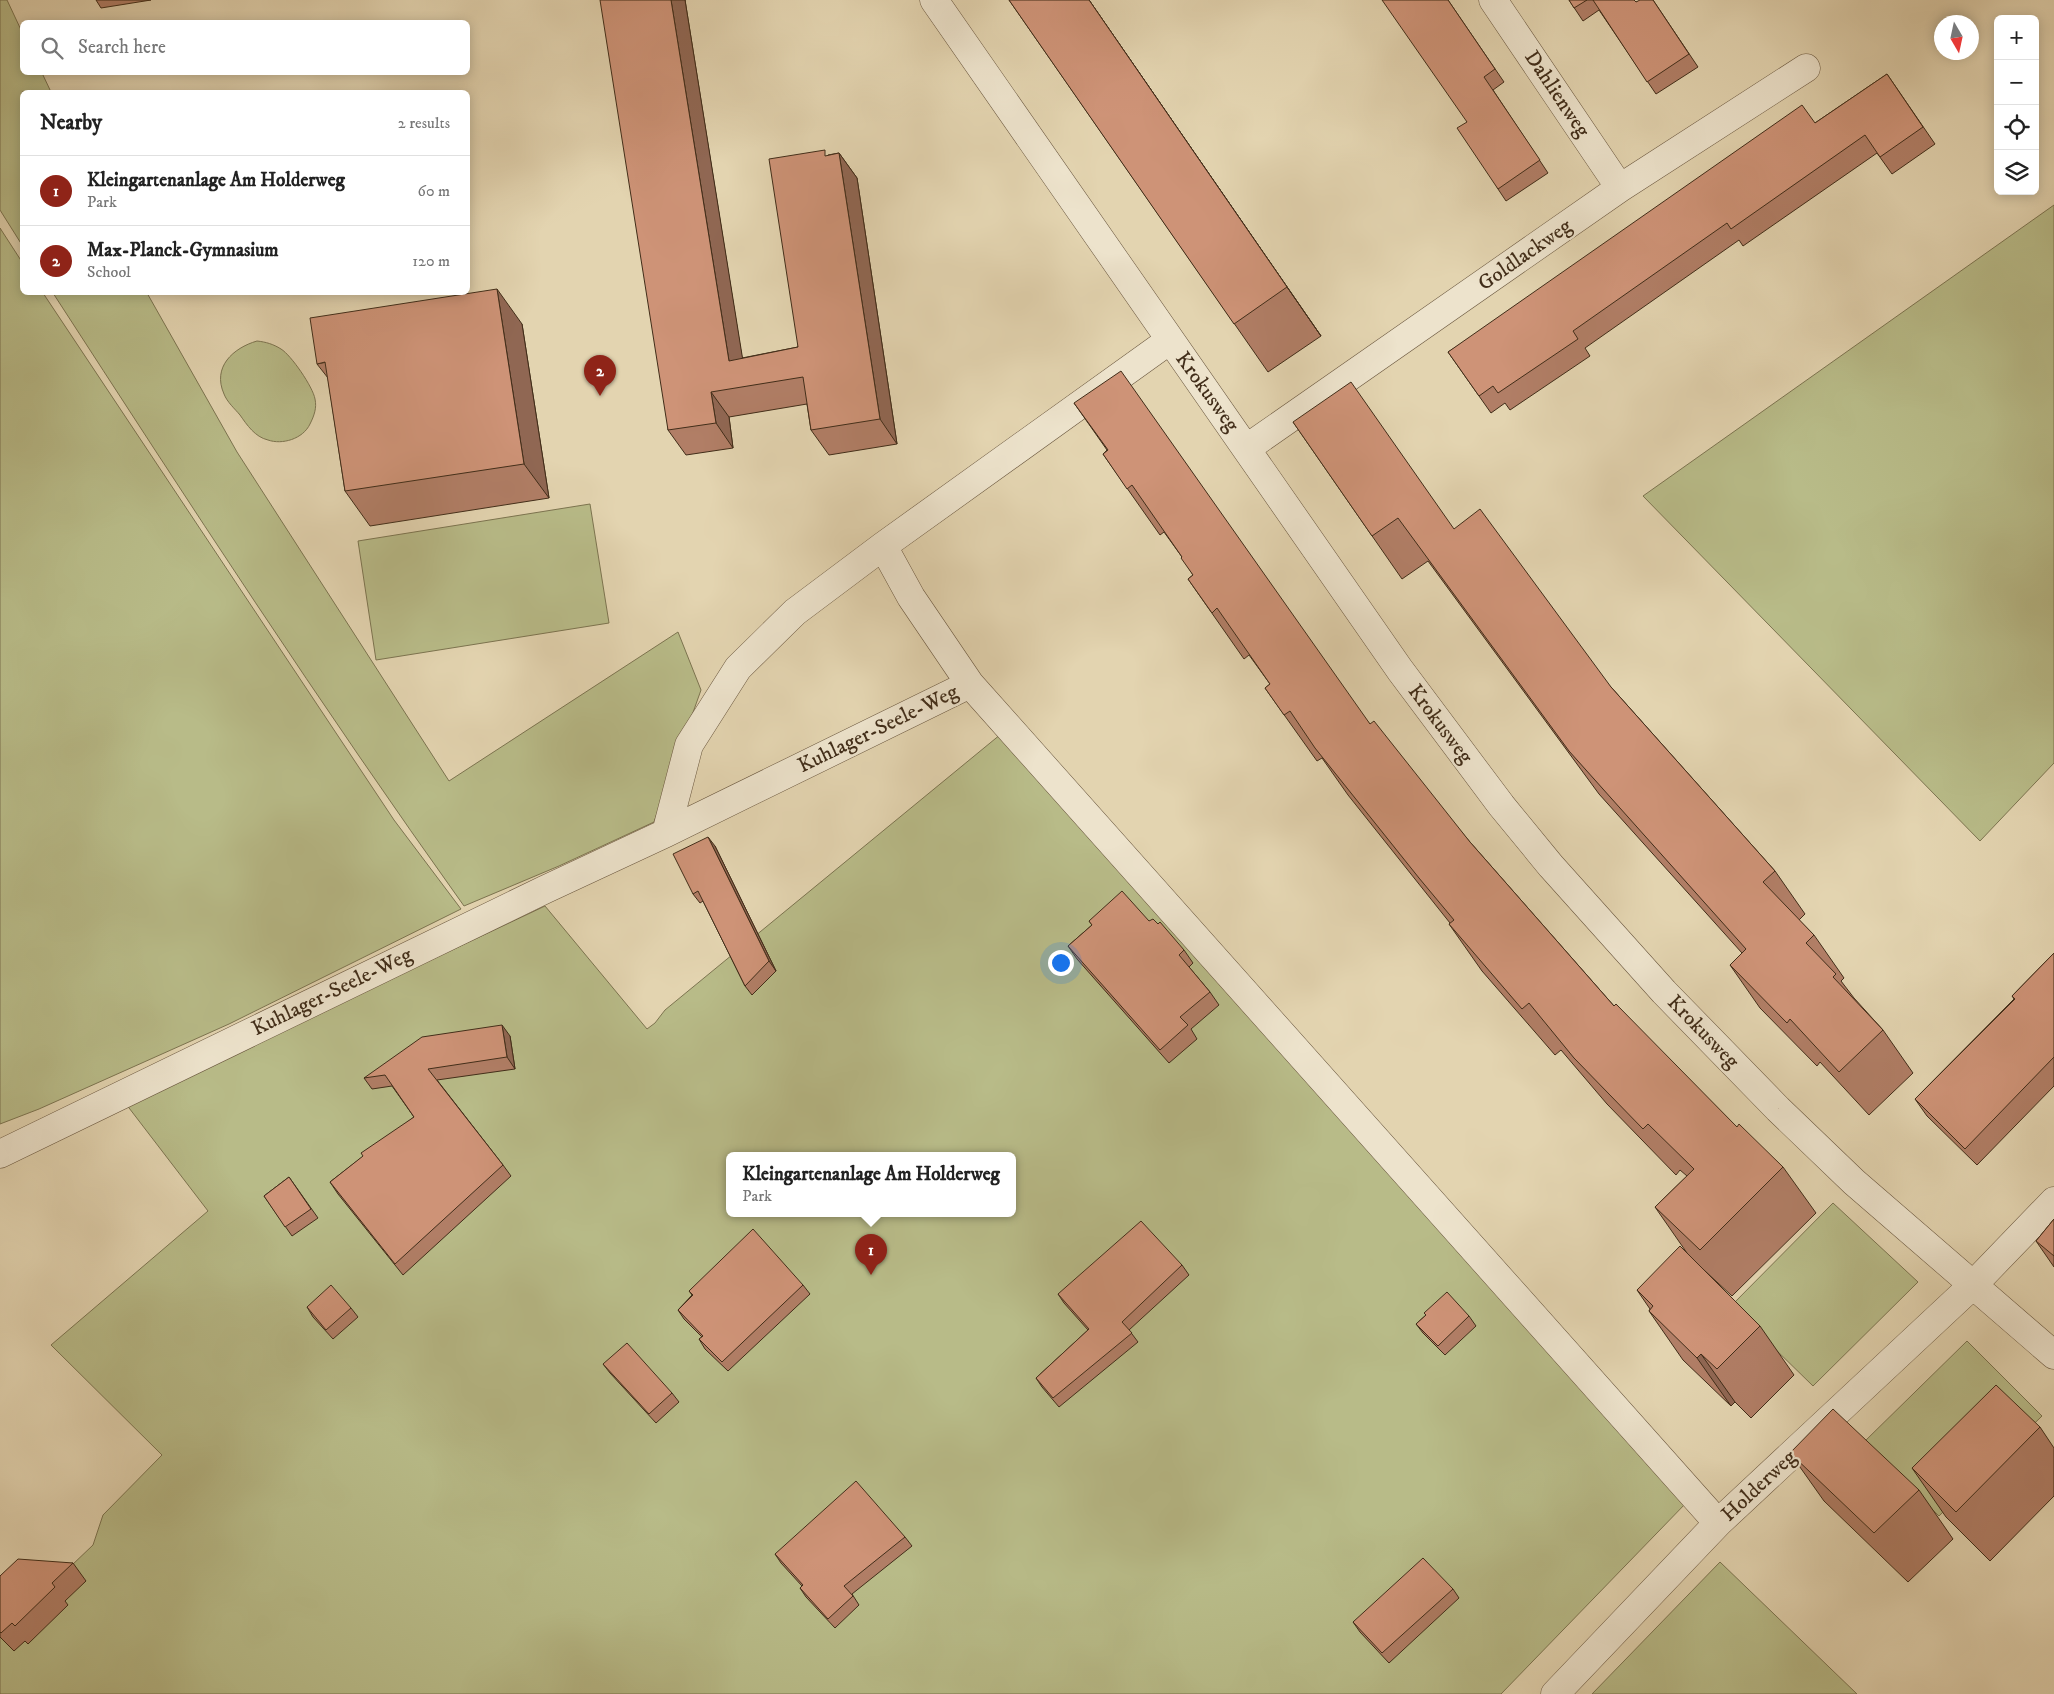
<!DOCTYPE html>
<meta charset="utf-8">
<style>
:root{--surface:#fff;--page:#f6f6f6;--text:#222;--muted:#767676;--line:#e0e0e0;--accent:#8f2418}
body{margin:0;font-family:"IM FELL DW Pica",serif;background:var(--page);color:var(--text)}
.controls{position:absolute;right:15px;top:15px;display:grid;overflow:hidden;border-radius:8px;box-shadow:0 2px 12px #0003}
.controls button{width:45px;height:45px;display:grid;place-items:center;padding:0;border:0;border-bottom:1px solid var(--line);background:var(--surface);color:var(--text);font:25px sans-serif}
.compass{position:absolute;left:1934px;top:15px;width:45px;height:45px;border-radius:50%;background:var(--surface);box-shadow:0 2px 12px #0003;rotate:171deg}
.you{position:absolute;left:1060px;top:962px;width:18px;height:18px;margin:-12px;border:4px solid #fff;border-radius:50%;background:#1a73e8;box-shadow:0 0 0 8px #1a73e833}
.badge{display:grid;place-items:center;width:32px;height:32px;border-radius:50%;background:var(--accent);color:#fff;font-size:16px;font-weight:700}
.pin{position:absolute;translate:-50% -41px;filter:drop-shadow(0 1px 2px #0008)}
.pin::after{content:'';position:absolute;top:26px;width:18px;height:15px;background:inherit;clip-path:polygon(0 0,100% 0,50% 100%)}
.popup{position:absolute;left:726px;top:1152px;width:290px;height:65px;box-sizing:border-box;display:grid;place-content:center;border-radius:8px;background:var(--surface);filter:drop-shadow(0 1px 4px #0005);font-size:16px;white-space:nowrap;color:var(--muted)}
.popup b{font-size:19px;color:var(--text)}
.popup::after{content:'';position:absolute;left:50%;top:100%;margin-left:-10px;border:10px solid transparent;border-top-color:var(--surface)}
.list{margin:0;padding:0;list-style:none}
h2{display:flex;justify-content:space-between;align-items:center;height:65px;margin:0;padding:0 20px;font-size:21px}
h2 small{font-size:16px;font-weight:400;color:var(--muted)}
.list li{display:grid;grid-template-columns:32px 1fr auto;gap:15px;align-items:center;box-sizing:border-box;height:70px;padding:0 20px;border-top:1px solid var(--line)}
.list b{display:block;font-size:19px;white-space:nowrap}
.list p{margin:0;font-size:16px;white-space:nowrap;color:var(--muted)}
.list em{font-size:16px;font-style:normal;color:var(--muted)}
.icon{flex:none;width:28px;height:28px;fill:none;stroke:currentColor;stroke-width:2;stroke-linecap:round;stroke-linejoin:round}
.map{position:relative;flex:none;width:2054px;height:1694px;overflow:hidden}
.search{position:absolute;background:var(--surface);box-shadow:0 2px 12px #0003;left:20px;top:20px;width:450px;height:55px;display:flex;align-items:center;gap:12px;box-sizing:border-box;padding:0 18px;border-radius:8px;color:var(--muted);font-size:19px}
.panel{position:absolute;background:var(--surface);box-shadow:0 2px 12px #0003;left:20px;top:90px;width:450px;height:205px;border-radius:8px}
.map>svg:first-child{display:block}
.green{fill:#b8bb88;stroke:#7c7450;fill-rule:evenodd}
.lines{fill:none;stroke-linecap:round;stroke-linejoin:round}
.minor-casing{stroke:#6a573f;stroke-width:29}
.minor{stroke:#ede3cc;stroke-width:28}
.wall{fill:#b17e66;stroke:#412d19}
.shaded-wall{fill:#906753;stroke:#412d19}
.building{fill:#ce9377;stroke:#412d19}
.labels{text-anchor:middle;dominant-baseline:central;stroke-width:4.5;stroke-linejoin:round;paint-order:stroke}
.street-label{font-size:21px;fill:#412d19;stroke:#ede3cc}
</style>
<div class="map">
<svg width="2054" height="1694" viewBox="0 0 2054 1694">
<rect width="100%" height="100%" fill="#e3d4b0"/>
<filter id="stains"><feTurbulence type="fractalNoise" baseFrequency=".004" numOctaves="4"/><feColorMatrix values="0 0 0 0 .2 0 0 0 0 .09 0 0 0 0 .02 0 0 0 .5 -.17"/></filter>
<radialGradient id="worn" r=".72"><stop offset=".6" stop-color="#630" stop-opacity="0"/><stop offset="1" stop-color="#630" stop-opacity=".3"/></radialGradient>
<!-- green -->
<path class="green" d="M0,0H7L22,32V72L42,73L51,92H22V245L0,210Z
M2054,205V763L1980,841L1643,496Z
M0,228L22,262V292L43,293L394,820L461,909L229,1024L39,1109L0,1124Z
M53,293H147L237,452L449,781L678,632L701,690L654,822L559,866L464,906C321,706 187,500 53,293Z
M257,341C266,342 273,344 281,349C291,355 313,387 315,399C317,408 314,416 310,424C303,439 282,445 268,440C255,437 247,425 240,415C235,409 227,402 224,394C212,367 233,348 257,341Z
M590,504L609,623L376,660L358,541Z
M1001,734L1687,1502L1501,1694H0V1589L71,1566L93,1545L103,1515L162,1455L51,1345L208,1211L126,1104L545,906L647,1029L655,1023L665,1010ZM730,1156H1012V1214H730Z
M1833,1203L1918,1282L1813,1386L1731,1306Z
M1967,1341L2042,1416L1939,1516L1863,1443Z
M1720,1562L1857,1694H1592Z"/>
<g class="lines">
<!-- minor casing -->
<g class="minor-casing">
<path id="minor" d="M934,0L1400,670L1501,805L1551,866L1664,992L1778,1109L1854,1182L2054,1355
M1493,0L1620,188
M1247,448L1620,188L1806,68
M970,684L1718,1523
M666,833L689,745L738,668L795,612L883,546L1170,340
M0,1154L544,890L666,833L970,684L911,597L883,546
M1555,1694L1718,1523L1974,1284L2054,1201"/>
</g>
<!-- minor -->
<use href="#minor" class="minor"/>
</g>
<!-- wall -->
<path class="wall" d="M96,0H151L101,8Z
M685,0L742,358L798,347L828,155L839,153L857,178L897,444L829,455L811,430L807,404L729,417L733,448L686,455L668,430Z
M1009,0H1089L1321,336L1268,372Z
M1448,0L1504,82L1493,90L1548,173L1506,201L1498,189L1467,122Z
M1569,0H1634L1636,2L1653,0L1698,67L1656,94L1599,10L1583,21Z
M1887,74L1935,144L1892,174L1877,153L1743,246L1739,240L1585,348L1590,356L1510,410L1505,403L1491,413L1448,352L1815,123Z
M522,324L549,498L370,526L345,491L328,378L317,364Z
M1074,403L1370,724L1470,842L1614,1006L1737,1127L1783,1167L1816,1213L1732,1296L1689,1256L1760,1326L1794,1375L1751,1418L1735,1402L1731,1406L1683,1360L1649,1311L1650,1309L1637,1290L1687,1253L1655,1207L1687,1176L1680,1170L1676,1175L1607,1104L1561,1050L1555,1055L1482,971L1449,924L1450,923L1348,795L1322,758L1317,761L1265,688L1270,684L1249,655L1244,659L1188,579L1193,575L1182,557L1164,532L1160,535L1103,454L1107,450Z
M1293,422L1611,687L1775,871L1805,914L1799,920L1814,935L1844,978L1841,981L1854,998L1883,1030L1913,1073L1869,1115L1820,1062L1817,1066L1760,1008L1730,965L1742,953L1599,794L1428,561L1402,579Z
M715,846L776,971L752,995L745,986L703,901L700,903L693,894Z
M1089,921H1149L1184,950L1193,963L1189,967L1210,992L1219,1005L1191,1029L1197,1039L1169,1063L1077,959L1068,946L1092,925Z
M2054,953V1086L1977,1165L1927,1116L1915,1099L2014,999L2012,996Z
M510,1036L515,1069L437,1080L503,1165L511,1176L403,1275L338,1194L330,1182L414,1117L392,1086L372,1089L364,1078Z
M289,1177L318,1218L292,1236L264,1196Z
M2054,1219V1267L2036,1241Z
M1182,1265L1189,1275L1129,1330L1138,1342L1059,1407L1042,1387L1036,1378L1088,1330L1064,1303L1058,1294Z
M803,1285L810,1294L728,1371L705,1349L699,1339L702,1337L684,1319L678,1310L692,1295L689,1291Z
M307,1307L351,1308L358,1317L333,1339L313,1317Z
M1426,1315L1469,1316L1476,1326L1445,1355L1423,1333L1416,1324Z
M603,1364L672,1393L679,1402L656,1423L610,1373Z
M2040,1427L2054,1448V1496L1990,1561L1946,1517L1912,1468Z
M1790,1453L1919,1490L1953,1539L1908,1582L1824,1501Z
M905,1537L912,1546L852,1594L859,1605L835,1628L806,1597L800,1588L802,1586L781,1563L775,1554Z
M73,1563L86,1581L65,1601L68,1605L28,1644L25,1641L14,1651L0,1637V1576Z
M1453,1589L1459,1598L1389,1663L1360,1632L1353,1622Z"/>
<!-- shaded-wall -->
<path class="shaded-wall" d="M671,0H685L747,386L729,361Z
M1089,0L1321,336L1287,287Z
M839,153L857,178L897,444L880,419Z
M497,289L522,324L549,498L524,464Z
M711,392L729,417L733,448L716,423Z
M708,837L715,846L776,971L769,961Z
M502,1025L510,1036L515,1069L507,1057Z
M1701,1354L1735,1402L1731,1406L1697,1358Z"/>
<!-- building -->
<path class="building" d="M600,0H671L729,361L798,347L769,159L825,150V156L839,153L880,419L811,430L803,377L711,392L716,423L668,430Z
M1009,0H1089L1287,287L1234,324Z
M1382,0H1448L1495,69L1484,77L1540,160L1498,189L1457,128L1467,122Z
M1569,0H1587L1574,8Z
M1593,0H1634L1636,2L1640,0H1653L1689,54L1647,82Z
M1887,74L1923,127L1880,157L1865,135L1731,229L1727,223L1573,331L1578,339L1498,393L1493,386L1479,396L1448,352L1802,105L1815,123Z
M497,289L524,464L345,491L325,362L317,364L310,318Z
M1121,371L1370,724L1374,721L1470,842L1614,1006L1616,1004L1737,1127L1739,1124L1783,1167L1700,1250L1655,1207L1694,1169L1648,1124L1643,1129L1574,1058L1529,1003L1522,1009L1449,924L1454,920L1419,878L1315,748L1290,711L1284,715L1265,688L1270,684L1217,608L1212,613L1188,579L1193,575L1181,558L1182,557L1132,485L1127,489L1103,454L1108,450L1074,403Z
M1351,382L1454,529L1480,509L1611,687L1775,871L1763,882L1814,935L1806,943L1836,974L1833,977L1883,1030L1839,1072L1790,1019L1787,1023L1730,965L1746,949L1569,751L1398,518L1372,536L1293,422Z
M708,837L769,961L745,986L698,891L693,894L673,854Z
M1122,891L1149,921L1153,919L1158,924L1160,922L1184,950L1179,955L1210,992L1180,1017L1188,1025L1160,1050L1068,946L1092,925L1089,921Z
M2054,953V1057L1965,1149L1915,1099L2015,999L2012,996Z
M502,1025L507,1057L428,1069L503,1165L395,1264L330,1182L363,1156L361,1153L414,1117L385,1075L364,1078L422,1037Z
M289,1177L311,1209L285,1227L264,1196Z
M2054,1219V1256L2036,1241Z
M1141,1221L1182,1265L1122,1322L1132,1333L1053,1398L1036,1378L1089,1329L1058,1294Z
M753,1229L803,1285L722,1362L699,1339L703,1336L678,1310L693,1295L689,1291Z
M1680,1246L1760,1326L1717,1369L1701,1354L1697,1358L1649,1311L1653,1306L1637,1290Z
M331,1285L351,1308L326,1330L307,1307Z
M1447,1292L1469,1316L1438,1346L1416,1324L1426,1315L1424,1313Z
M627,1343L672,1393L649,1414L603,1364Z
M1996,1385L2040,1427L1956,1512L1912,1468Z
M1833,1409L1919,1490L1874,1533L1790,1453Z
M856,1481L905,1537L844,1586L853,1596L828,1619L800,1588L803,1585L775,1554Z
M1423,1558L1453,1589L1382,1653L1353,1622Z
M18,1559L73,1563L52,1583L55,1587L15,1626L12,1623L1,1633L0,1632V1576Z"/>
<g class="labels">
<!-- street labels -->
<g class="street-label">
<text transform="translate(1557 94) rotate(56)">Dahlienweg</text>
<text transform="translate(1525 255) rotate(-35)">Goldlackweg</text>
<text transform="translate(1207 392) rotate(54)">Krokusweg</text>
<text transform="translate(1440 724) rotate(53)">Krokusweg</text>
<text transform="translate(878 729) rotate(-26)">Kuhlager-Seele-Weg</text>
<text transform="translate(332 992) rotate(-26)">Kuhlager-Seele-Weg</text>
<text transform="translate(1703 1032) rotate(46)">Krokusweg</text>
<text transform="translate(1759 1486) rotate(-43)">Holderweg</text>
</g>
</g>
<rect width="100%" height="100%" filter="url(#stains)"/>
<rect width="100%" height="100%" fill="url(#worn)"/>
</svg>
<div class="controls">
<button>+</button>
<button>−</button>
<button><svg class="icon" aria-label="locate" viewBox="0 0 24 24"><circle cx="12" cy="12" r="6"/><path d="M12 2v4M12 18v4M2 12h4M18 12h4"/></svg></button>
<button><svg class="icon" aria-label="layers" viewBox="0 0 24 24"><path d="M12 4l9 5-9 5-9-5zM3 14l9 5 9-5"/></svg></button>
</div>
<svg class="compass" viewBox="-18 -18 36 36"><path d="M0-13l5 13h-10z" fill="#e53935"/><path d="M0 13l5-13h-10z" fill="#767676"/></svg>
<div class="you"></div>
<div class="pin badge" style="left:871px;top:1275px">1</div>
<div class="popup"><b>Kleingartenanlage Am Holderweg</b>Park</div>
<div class="pin badge" style="left:600px;top:396px">2</div>
<div class="search"><svg class="icon" aria-label="search" viewBox="0 0 24 24"><circle cx="10" cy="10" r="6"/><path d="M15 15l6 6"/></svg>Search here</div>
<section class="panel">
<h2>Nearby<small>2 results</small></h2>
<ul class="list">
<li><span class="badge">1</span><div><b>Kleingartenanlage Am Holderweg</b><p>Park</p></div><em>60 m</em></li>
<li><span class="badge">2</span><div><b>Max-Planck-Gymnasium</b><p>School</p></div><em>120 m</em></li>
</ul>
</section>
</div>
